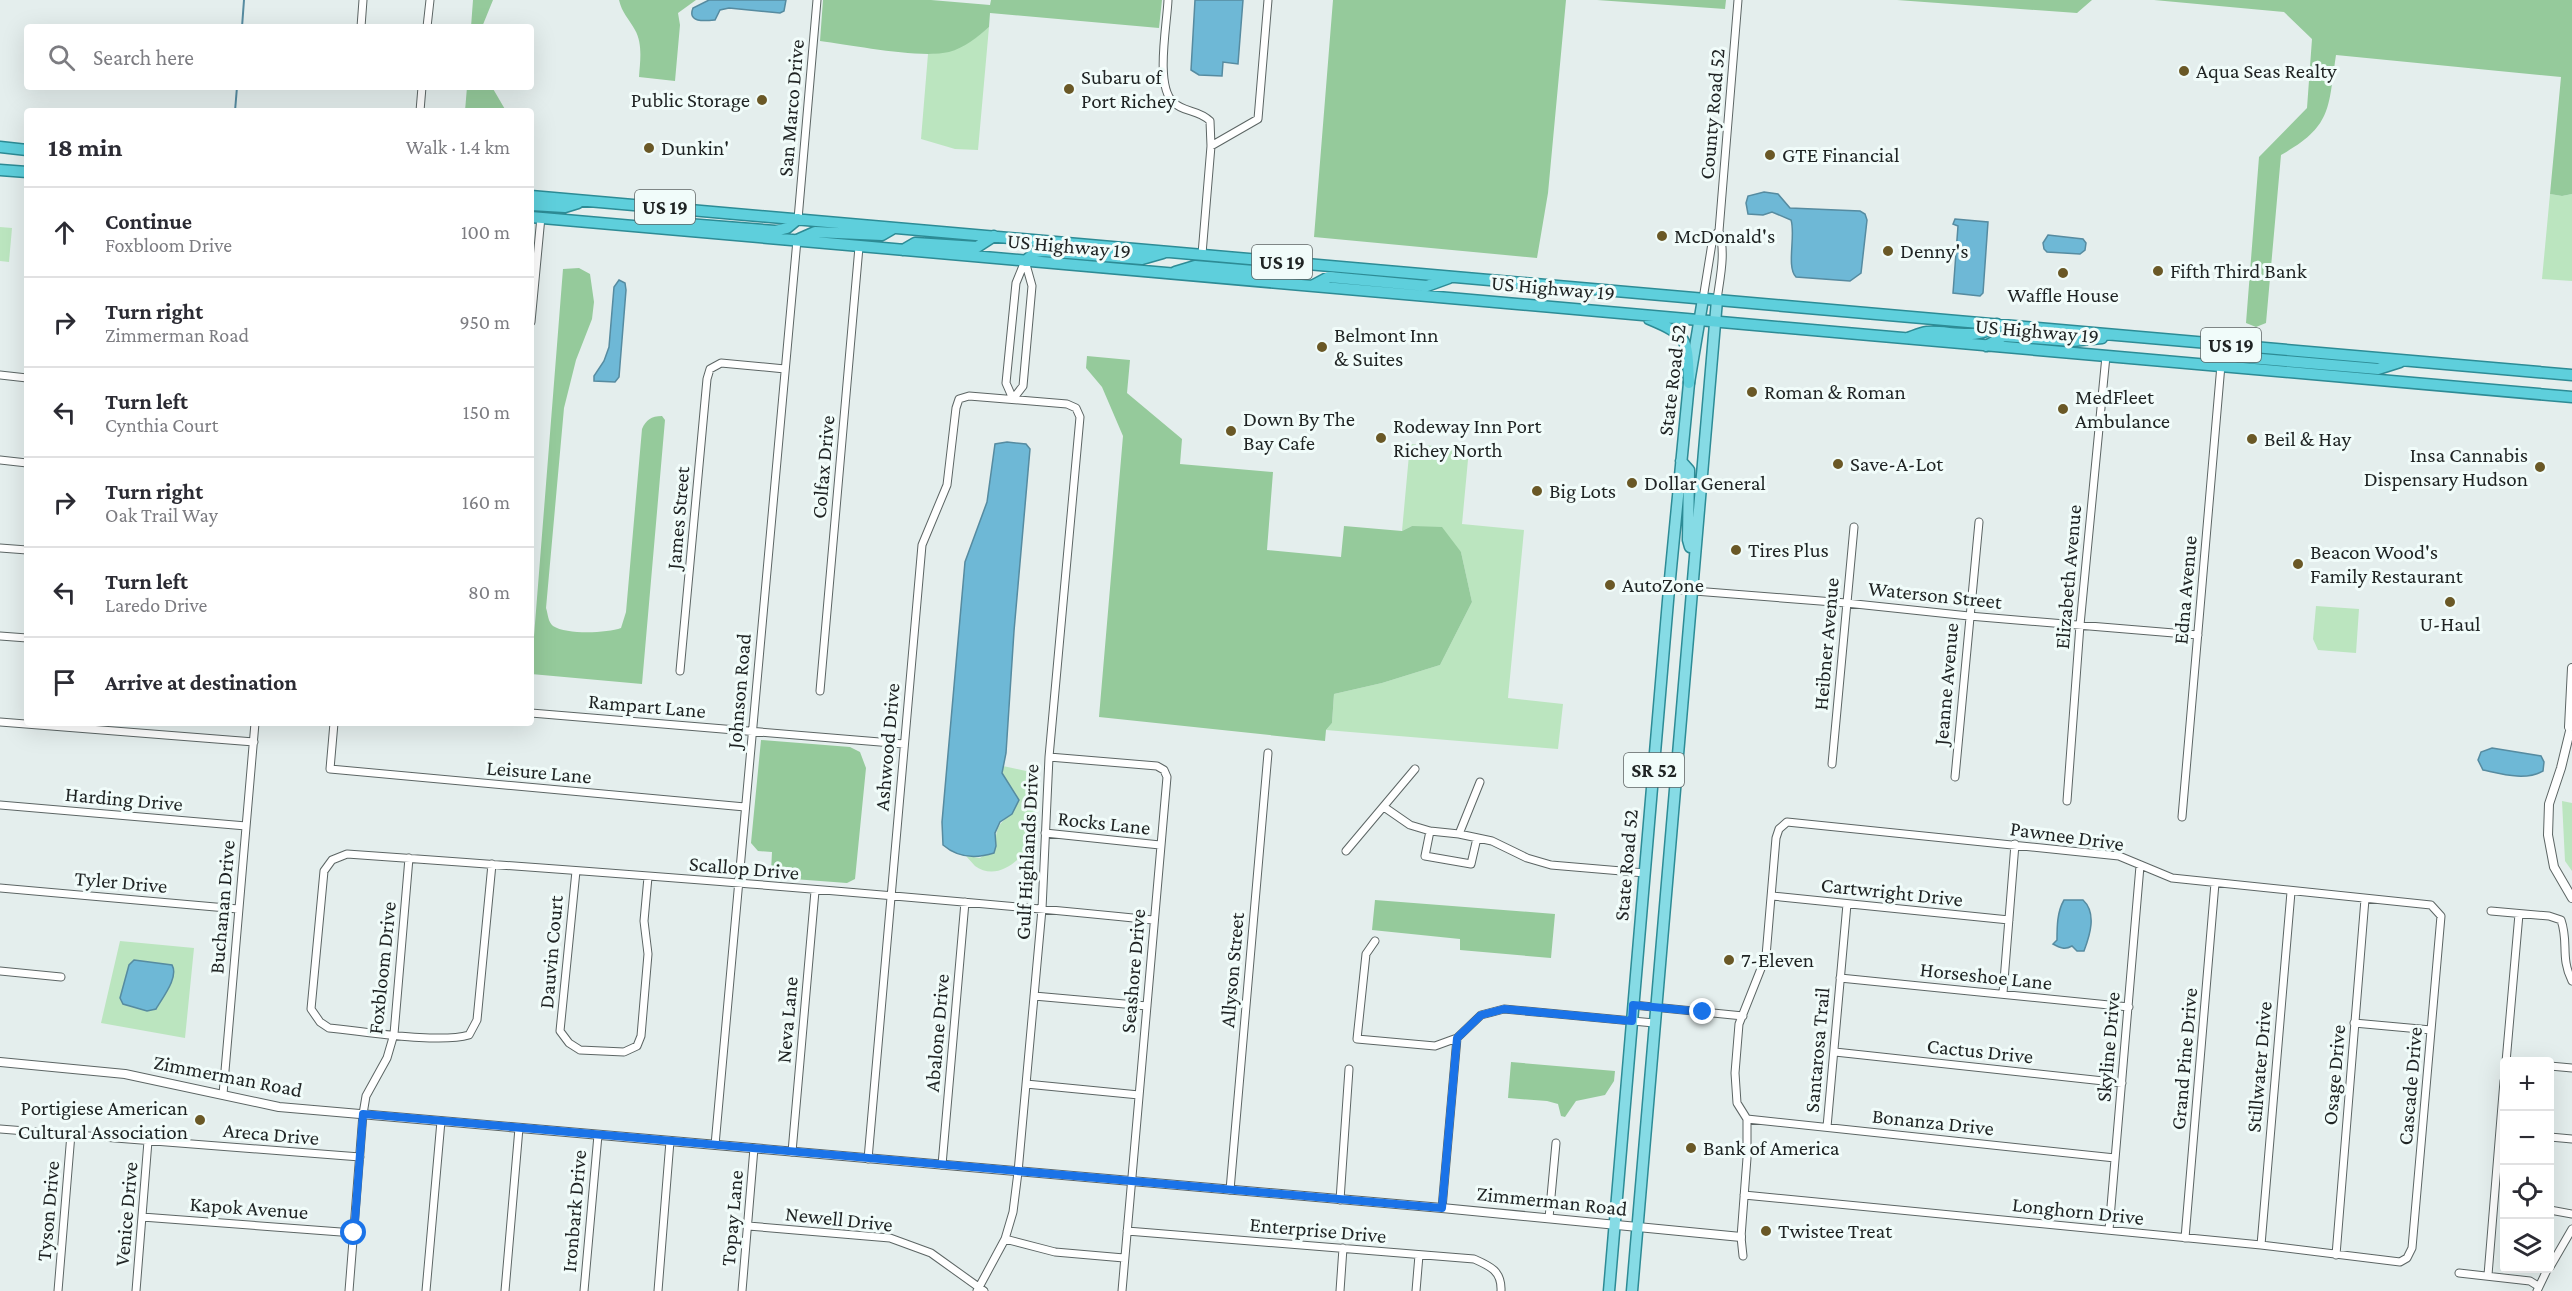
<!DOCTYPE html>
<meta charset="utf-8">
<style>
:root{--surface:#fff;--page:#f2f2f3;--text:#2b2b33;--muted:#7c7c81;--line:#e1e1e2}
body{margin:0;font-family:"Crimson Pro",serif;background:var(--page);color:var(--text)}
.controls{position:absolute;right:18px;bottom:18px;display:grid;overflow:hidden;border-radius:6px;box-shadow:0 6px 24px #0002}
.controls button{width:54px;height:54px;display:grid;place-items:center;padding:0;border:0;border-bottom:2px solid var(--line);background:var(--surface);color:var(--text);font:30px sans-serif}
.stop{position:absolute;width:18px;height:18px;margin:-14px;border:4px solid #1a73e8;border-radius:50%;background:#fff}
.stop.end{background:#1a73e8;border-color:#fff;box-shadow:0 2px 6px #0008}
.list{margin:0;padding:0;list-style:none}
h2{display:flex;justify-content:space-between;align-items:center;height:78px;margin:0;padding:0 24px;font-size:26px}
h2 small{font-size:20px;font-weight:400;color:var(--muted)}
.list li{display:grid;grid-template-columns:39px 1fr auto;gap:18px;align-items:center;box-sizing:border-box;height:90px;padding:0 24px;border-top:2px solid var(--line)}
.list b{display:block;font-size:22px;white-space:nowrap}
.list p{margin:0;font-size:20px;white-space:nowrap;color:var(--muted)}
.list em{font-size:20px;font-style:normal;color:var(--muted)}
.icon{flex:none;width:33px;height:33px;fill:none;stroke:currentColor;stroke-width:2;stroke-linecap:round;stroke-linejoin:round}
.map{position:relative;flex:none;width:2572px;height:1291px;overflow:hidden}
.search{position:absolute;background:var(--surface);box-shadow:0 6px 24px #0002;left:24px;top:24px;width:510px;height:66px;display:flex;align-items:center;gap:15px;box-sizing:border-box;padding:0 21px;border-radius:6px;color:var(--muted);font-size:22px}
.panel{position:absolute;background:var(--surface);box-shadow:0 6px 24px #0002;left:24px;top:108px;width:510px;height:618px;border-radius:6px}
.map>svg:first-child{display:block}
.green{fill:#bbe5bf}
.forest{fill:#95ca9b}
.water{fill:#6eb8d6;stroke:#568ba0;stroke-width:1.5}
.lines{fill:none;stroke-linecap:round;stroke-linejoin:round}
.stream{stroke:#568ba0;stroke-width:2}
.minor-casing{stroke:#5c6564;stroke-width:9}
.tertiary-casing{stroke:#5c6564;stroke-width:10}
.primary-casing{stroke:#2d8b95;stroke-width:13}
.trunk-casing{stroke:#2d8b95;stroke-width:13}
.minor{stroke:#fff;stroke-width:7}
.tertiary{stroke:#fff;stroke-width:8}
.primary{stroke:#86dbe5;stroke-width:10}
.trunk{stroke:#5ecfdc;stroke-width:10}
.route{stroke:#1a73e8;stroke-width:8}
.poi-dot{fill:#6a5826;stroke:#f1fcfa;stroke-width:2}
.labels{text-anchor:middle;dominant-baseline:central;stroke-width:6;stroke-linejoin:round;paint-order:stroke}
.shield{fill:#f1fcfa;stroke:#5e6464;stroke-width:1.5}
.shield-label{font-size:20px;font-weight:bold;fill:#1f2323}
.poi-label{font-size:21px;fill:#1f2323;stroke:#f1fcfa;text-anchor:start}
.street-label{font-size:21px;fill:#1f2323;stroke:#f1fcfa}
</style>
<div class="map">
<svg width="2572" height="1291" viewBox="0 0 2572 1291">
<rect width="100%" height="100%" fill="#e4eeed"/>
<!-- green -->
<path class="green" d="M989,27L978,150L955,149L921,139L928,54C954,51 968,45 989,27Z
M2550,194L2562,196L2572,194V281L2542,279Z
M0,227L12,228L9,262L0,261Z
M1410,444L1469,449L1462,524L1524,530L1508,698L1563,704L1558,749L1326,730L1332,723L1334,694L1382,683L1440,665L1472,602L1461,552L1412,526L1402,531Z
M2316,606L2359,609L2356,653L2318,650L2313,639Z
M1003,766L1035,773C1037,783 1031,791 1032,800C1034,809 1039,818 1037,828C1032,851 1001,885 975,866C972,863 969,859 966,856L980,858L996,846C995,830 998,823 1012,814L1002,773Z
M2562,801L2572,803V871L2565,861Z
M120,941L194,948L185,1038L101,1023Z"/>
<!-- forest -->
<path class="forest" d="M473,0H493L482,27H471Z
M619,0H696L678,13L680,25L675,81L639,77C640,62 643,44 635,30C629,19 622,13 619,0Z
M823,0H931L990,5L991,0H1162L1159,28L990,13L989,27C978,37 964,48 949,52C919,59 853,45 820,41Z
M1333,0H1566L1548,193L1537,258L1314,237Z
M1597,0H1726L1725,9Z
M1897,0H2092L2077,13Z
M2154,0H2572V194L2562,196L2550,194L2561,77L2336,55C2328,108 2333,126 2281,155L2266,323L2256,327L2246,323L2259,157L2307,108L2312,39L2284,12Z
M467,87H492L506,111H465Z
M579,268L590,274L594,302L592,319L576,360L564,408L546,608C548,614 548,622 553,626C567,635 607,633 621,628L626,612L642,429C646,420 651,416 662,416L665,420L642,684L531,674L563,269Z
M1087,356L1130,360L1127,393L1182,439L1180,464L1273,472L1267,550L1341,557L1344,526L1402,531L1412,526L1442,527L1461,552L1472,602L1440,665L1382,683L1334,694L1332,723L1326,730L1325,741L1099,717L1123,436L1102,387L1086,368Z
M761,740L850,747L860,752L866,768L855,879L847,883L780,878L771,871L772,852L758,851L751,843Z
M1375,900L1555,914L1551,958L1460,950V939L1372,930Z
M1511,1062L1615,1071L1614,1081L1605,1095L1576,1101L1565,1117L1561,1116L1558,1104L1547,1101L1508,1098Z"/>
<!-- water -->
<path class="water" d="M709,0H786L784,11L780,13L729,8L720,10L715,20C705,21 687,23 693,8Z
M1195,0H1243L1238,64L1223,62L1222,76L1199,75L1191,70Z
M1764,192L1778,194L1790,208L1860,211L1865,214L1867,220L1861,273L1850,281L1796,277C1786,267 1796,235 1791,220L1772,212L1763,215L1748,214L1746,203L1748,196Z
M1955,219L1988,222L1983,293L1980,296L1953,293L1958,226L1953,224Z
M2048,235L2083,239L2086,243L2085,250L2080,254L2047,252L2044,249L2043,243Z
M619,280L625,283L626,290L619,377L615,382L594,381V376L604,361L609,347L614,287Z
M1007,442L1026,444L1030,449L1014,631L1006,753L1002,773L1019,800L1012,814L1000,822L995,833L996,846L994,853C975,859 958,858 943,845L942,822L965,562L987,502L995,444Z
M2492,748L2541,756L2544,762L2543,771C2525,781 2502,774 2483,770L2478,760L2481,752Z
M2083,900C2097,913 2090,935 2084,951H2077L2072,946C2065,950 2060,948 2053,944L2057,940C2057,927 2057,912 2064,900Z
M134,960L172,965C179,977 163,997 156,1009L147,1011L123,1004L120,998L129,965Z"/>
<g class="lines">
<!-- stream -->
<path class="stream" d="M242,27L244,0
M235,111L237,87"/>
<!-- minor casing -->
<g class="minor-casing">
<path id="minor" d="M1168,0C1167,25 1155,85 1173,102C1184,113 1198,109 1210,121L1211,146L1202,254
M361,27L363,0
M427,27L430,0
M420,111L422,87
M1211,146L1258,119L1268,0
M798,219L817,0
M1719,231L1738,0
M1703,299L1713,237L1719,231C1726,253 1720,277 1717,300
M531,322L541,217
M0,375L27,378
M1013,399L1023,386L1032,286L1025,261
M1013,399L1006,383L1016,283L1025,261
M0,460L27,463
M0,548L27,550
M1669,589L1846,603L1969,616L2198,635
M0,636L27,638
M680,671L707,379L710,369L721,363L785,369
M820,691L859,247
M531,713L904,744
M0,722L254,742
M334,723L330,769L745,807
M1049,757L1157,766L1164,770L1167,777L1122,1291
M1832,764L1854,527
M1955,777L1979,522
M2067,801L2080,625L2106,356
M0,805L246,826
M1384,807L1410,825L1430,831L1459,834L1492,841L1527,858L1551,865L1645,873
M2182,817L2221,365
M1430,831L1425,856L1471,864L1477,838
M1045,833L1160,845
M1459,834L1480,782
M1346,851L1415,769
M492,864L477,1020L469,1035C438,1044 364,1031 329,1028L320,1022L311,1009L324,871L332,860L347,854C616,873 885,893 1153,920
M576,871L560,1031L569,1043L580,1050L624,1052L637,1046L641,1036L648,954L644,921L648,877
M0,888L238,909
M1772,896L2009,920
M2491,911L2549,916L2561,920C2569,943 2560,957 2572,981
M1375,941L1366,954L1357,1039L1435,1046L1457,1038L1481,1015L1504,1009L1654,1023
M0,971L61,977
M1840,978L2129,1007
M2003,993L2015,844
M1034,996L1147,1006
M1633,1005L1743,1016
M2354,1023L2431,1030
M1835,1052L2122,1083
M2506,1062L2519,914
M2550,1066L2572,1068
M1026,1084L1139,1095
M223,1094L255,723
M1747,1119L2115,1158
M1827,1127L1847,904
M0,1129L360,1157
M2550,1137L2572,1139
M715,1145L797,240
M792,1152L815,891
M868,1159L922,545L947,485L956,408L959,399L969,396L1067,404L1076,408L1080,417L1049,757L1042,909L1018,1172L1013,1212L1005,1239L977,1291
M942,1165L965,902
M1230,1190L1268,753
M1340,1200L1349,1069
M1442,1208L1457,1038
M2550,1210L2572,1214
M142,1217L354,1233
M1549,1218L1556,1143
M748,1226L890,1238L931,1253L984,1291
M2109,1230L2140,866
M1127,1231L1474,1259C1490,1266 1502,1271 1501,1291
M2185,1238L2215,883
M1005,1239L1055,1252L1124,1258
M2261,1245L2291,892
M2336,1255L2365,899
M1743,1256L1741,1237L1747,1158V1119L1737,1103L1735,1073L1739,1024L1766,956L1776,838L1779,829L1787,822L2119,856L2172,878L2431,905L2441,916L2412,1248L2407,1258L2400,1262L2261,1245L1744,1195
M2550,1267L2572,1229
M2459,1273L2530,1281L2538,1286
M2488,1275L2504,1081
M58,1291L71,1134
M136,1291L148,1141
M349,1291L363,1114L366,1096L387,1058L394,1034L409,858
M426,1291L441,1121
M505,1291L519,1128
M584,1291L598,1135
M658,1291L670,1141
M742,1291L754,1148
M1340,1291L1343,1248
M1416,1291L1419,1255
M2537,1291L2548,1268"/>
</g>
<!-- tertiary casing -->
<g class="tertiary-casing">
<path id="tertiary" d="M2572,723L2561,768L2549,804L2548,835L2554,867L2572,898
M2569,727L2572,668
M0,1062L125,1074L279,1107L1442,1208L1741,1237"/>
</g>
<!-- primary casing -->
<g class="primary-casing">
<path id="primary" d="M1681,461L1689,470L1688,540L1690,547
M1609,1291L1669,589L1689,383L1703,299
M1632,1291L1717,300"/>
</g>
<!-- trunk casing -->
<g class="trunk-casing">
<path id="trunk" d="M0,147L27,150
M0,170L27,172
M531,196L2572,375
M531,205L565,207L578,203
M531,217L2572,397
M662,222L775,231L787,228L798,219
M797,240L815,232L882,235L894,228
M903,250L915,243L977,247L994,236
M1025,261L1036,252L1043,251L1142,259L1163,253
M1175,272L1195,266L1278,273L1298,265
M1312,286L1329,277L1427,286L1449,278
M1649,319C1690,336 1687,340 1689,383
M1908,338C1914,336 1920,333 1927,332C1948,330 1980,342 1997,324
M1986,346L2004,336L2072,341L2102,338
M2221,365L2228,359L2238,357L2378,369L2400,362"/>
</g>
<!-- minor -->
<use href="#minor" class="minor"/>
<!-- tertiary -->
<use href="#tertiary" class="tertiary"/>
<!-- primary -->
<use href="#primary" class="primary"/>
<!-- trunk -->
<use href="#trunk" class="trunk"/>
</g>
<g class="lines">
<!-- route -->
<path class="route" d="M354,1233L363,1114L1442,1208L1457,1038L1481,1015L1504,1009L1632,1021L1633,1005L1703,1012"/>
</g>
<!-- markers -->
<g class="poi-dot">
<circle cx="2184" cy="71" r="6"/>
<circle cx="1069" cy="89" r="6"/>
<circle cx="762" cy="100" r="6"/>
<circle cx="649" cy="148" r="6"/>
<circle cx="1770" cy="155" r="6"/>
<circle cx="1662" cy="236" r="6"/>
<circle cx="1888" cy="251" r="6"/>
<circle cx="2158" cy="271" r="6"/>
<circle cx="2063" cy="273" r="6"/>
<circle cx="1322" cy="347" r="6"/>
<circle cx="1752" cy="392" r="6"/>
<circle cx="2063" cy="409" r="6"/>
<circle cx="1231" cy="431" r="6"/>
<circle cx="1381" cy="438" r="6"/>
<circle cx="2252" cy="439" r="6"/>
<circle cx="1838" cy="464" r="6"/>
<circle cx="2540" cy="467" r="6"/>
<circle cx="1632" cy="483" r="6"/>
<circle cx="1537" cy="491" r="6"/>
<circle cx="1736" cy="550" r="6"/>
<circle cx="2298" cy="564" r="6"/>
<circle cx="1610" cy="585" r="6"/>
<circle cx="2450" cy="602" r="6"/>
<circle cx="1729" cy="960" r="6"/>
<circle cx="200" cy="1120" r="6"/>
<circle cx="1691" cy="1148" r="6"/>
<circle cx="1766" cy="1231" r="6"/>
</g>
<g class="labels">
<!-- shield labels -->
<g class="shield">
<rect x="635" y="190" width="60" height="34" rx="4.5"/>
<rect x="1252" y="245" width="60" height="34" rx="4.5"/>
<rect x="2201" y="328" width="60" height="34" rx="4.5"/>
<rect x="1624" y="753" width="60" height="34" rx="4.5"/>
</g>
<g class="shield-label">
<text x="665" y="207">US 19</text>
<text x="1282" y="262">US 19</text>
<text x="2231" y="345">US 19</text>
<text x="1654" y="770">SR 52</text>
</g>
<!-- poi labels -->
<g class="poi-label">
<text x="2196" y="71">Aqua Seas Realty</text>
<text x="1081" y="77">Subaru of<tspan x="1081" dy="24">Port Richey</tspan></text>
<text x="750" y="100" text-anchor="end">Public Storage</text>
<text x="661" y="148">Dunkin'</text>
<text x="1782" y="155">GTE Financial</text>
<text x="1674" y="236">McDonald's</text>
<text x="1900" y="251">Denny's</text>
<text x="2170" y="271">Fifth Third Bank</text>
<text x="2063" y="295" text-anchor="middle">Waffle House</text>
<text x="1334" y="335">Belmont Inn<tspan x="1334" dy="24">&amp; Suites</tspan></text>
<text x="1764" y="392">Roman &amp; Roman</text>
<text x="2075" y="397">MedFleet<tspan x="2075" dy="24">Ambulance</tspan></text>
<text x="1243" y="419">Down By The<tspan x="1243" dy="24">Bay Cafe</tspan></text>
<text x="1393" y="426">Rodeway Inn Port<tspan x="1393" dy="24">Richey North</tspan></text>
<text x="2264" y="439">Beil &amp; Hay</text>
<text x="2528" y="455" text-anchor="end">Insa Cannabis<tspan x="2528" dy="24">Dispensary Hudson</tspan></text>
<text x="1850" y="464">Save-A-Lot</text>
<text x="1644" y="483">Dollar General</text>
<text x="1549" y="491">Big Lots</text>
<text x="1748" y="550">Tires Plus</text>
<text x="2310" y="552">Beacon Wood's<tspan x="2310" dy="24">Family Restaurant</tspan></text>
<text x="1622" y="585">AutoZone</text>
<text x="2450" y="624" text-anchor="middle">U-Haul</text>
<text x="1741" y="960">7-Eleven</text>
<text x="188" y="1108" text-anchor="end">Portigiese American<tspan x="188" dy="24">Cultural Association</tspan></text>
<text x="1703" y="1148">Bank of America</text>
<text x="1778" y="1231">Twistee Treat</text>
</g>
<!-- street labels -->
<g class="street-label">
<text transform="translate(791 108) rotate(-85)">San Marco Drive</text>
<text transform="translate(1712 114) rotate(-85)">County Road 52</text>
<text transform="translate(1069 246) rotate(5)">US Highway 19</text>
<text transform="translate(1553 288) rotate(5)">US Highway 19</text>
<text transform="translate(2037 331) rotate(5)">US Highway 19</text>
<text transform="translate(1672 380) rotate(-83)">State Road 52</text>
<text transform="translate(823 467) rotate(-85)">Colfax Drive</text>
<text transform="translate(678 518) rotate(-85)">James Street</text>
<text transform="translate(2068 577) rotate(-85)">Elizabeth Avenue</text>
<text transform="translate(2185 590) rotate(-85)">Edna Avenue</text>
<text transform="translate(1935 595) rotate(6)">Waterson Street</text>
<text transform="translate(1826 644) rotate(-85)">Heibner Avenue</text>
<text transform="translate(1946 684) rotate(-85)">Jeanne Avenue</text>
<text transform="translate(739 691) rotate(-85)">Johnson Road</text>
<text transform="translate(647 706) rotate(5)">Rampart Lane</text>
<text transform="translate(887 747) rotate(-85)">Ashwood Drive</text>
<text transform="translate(539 772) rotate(5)">Leisure Lane</text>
<text transform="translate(124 799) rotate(5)">Harding Drive</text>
<text transform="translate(1104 823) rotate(6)">Rocks Lane</text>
<text transform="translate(2067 836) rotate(8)">Pawnee Drive</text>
<text transform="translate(1027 852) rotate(-87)">Gulf Highlands Drive</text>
<text transform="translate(1626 865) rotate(-85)">State Road 52</text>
<text transform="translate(744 868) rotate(5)">Scallop Drive</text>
<text transform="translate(121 882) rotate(5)">Tyler Drive</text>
<text transform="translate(1892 892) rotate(6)">Cartwright Drive</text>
<text transform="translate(222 907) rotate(-85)">Buchanan Drive</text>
<text transform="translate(551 952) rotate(-85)">Dauvin Court</text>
<text transform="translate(382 968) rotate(-84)">Foxbloom Drive</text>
<text transform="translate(1232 970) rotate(-85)">Allyson Street</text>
<text transform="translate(1133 971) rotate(-85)">Seashore Drive</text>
<text transform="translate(1986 976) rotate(6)">Horseshoe Lane</text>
<text transform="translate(787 1020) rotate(-85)">Neva Lane</text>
<text transform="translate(937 1033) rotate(-85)">Abalone Drive</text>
<text transform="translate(2108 1047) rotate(-85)">Skyline Drive</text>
<text transform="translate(1817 1050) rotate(-85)">Santarosa Trail</text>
<text transform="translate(1980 1051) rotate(6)">Cactus Drive</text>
<text transform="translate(2184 1059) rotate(-85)">Grand Pine Drive</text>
<text transform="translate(2259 1067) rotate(-85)">Stillwater Drive</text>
<text transform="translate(2334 1075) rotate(-85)">Osage Drive</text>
<text transform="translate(228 1076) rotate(11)">Zimmerman Road</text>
<text transform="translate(2410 1086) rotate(-85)">Cascade Drive</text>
<text transform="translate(1933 1122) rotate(6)">Bonanza Drive</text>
<text transform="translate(271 1134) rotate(5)">Areca Drive</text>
<text transform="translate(1552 1201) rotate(6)">Zimmerman Road</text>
<text transform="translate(249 1208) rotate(4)">Kapok Avenue</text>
<text transform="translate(48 1211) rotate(-85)">Tyson Drive</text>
<text transform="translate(574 1211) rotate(-85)">Ironbark Drive</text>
<text transform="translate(2078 1211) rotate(6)">Longhorn Drive</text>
<text transform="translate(126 1214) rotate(-85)">Venice Drive</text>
<text transform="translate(732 1218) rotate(-85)">Topay Lane</text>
<text transform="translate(839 1219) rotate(6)">Newell Drive</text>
<text transform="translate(1318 1230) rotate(5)">Enterprise Drive</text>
</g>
</g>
</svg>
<div class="controls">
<button>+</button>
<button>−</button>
<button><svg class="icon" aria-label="locate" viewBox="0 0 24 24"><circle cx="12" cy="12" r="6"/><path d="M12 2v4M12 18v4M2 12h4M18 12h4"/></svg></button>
<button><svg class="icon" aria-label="layers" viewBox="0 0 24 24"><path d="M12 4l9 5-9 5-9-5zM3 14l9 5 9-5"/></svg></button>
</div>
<div class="stop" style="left:354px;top:1233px"></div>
<div class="stop end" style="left:1703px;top:1012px"></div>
<div class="search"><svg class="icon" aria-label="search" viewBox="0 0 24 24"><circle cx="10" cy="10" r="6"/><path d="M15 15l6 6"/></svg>Search here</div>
<section class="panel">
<h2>18 min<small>Walk · 1.4 km</small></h2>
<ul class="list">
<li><svg class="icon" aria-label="ahead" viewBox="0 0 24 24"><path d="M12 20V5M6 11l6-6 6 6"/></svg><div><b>Continue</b><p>Foxbloom Drive</p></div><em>100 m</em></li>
<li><svg class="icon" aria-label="right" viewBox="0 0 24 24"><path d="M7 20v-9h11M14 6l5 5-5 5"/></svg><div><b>Turn right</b><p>Zimmerman Road</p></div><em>950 m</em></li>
<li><svg class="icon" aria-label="left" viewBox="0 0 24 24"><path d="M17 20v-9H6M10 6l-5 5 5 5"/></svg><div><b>Turn left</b><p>Cynthia Court</p></div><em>150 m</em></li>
<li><svg class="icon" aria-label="right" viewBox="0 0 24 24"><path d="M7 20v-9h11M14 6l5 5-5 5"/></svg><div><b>Turn right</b><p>Oak Trail Way</p></div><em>160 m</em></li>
<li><svg class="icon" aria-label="left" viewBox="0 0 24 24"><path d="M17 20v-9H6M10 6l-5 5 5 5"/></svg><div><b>Turn left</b><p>Laredo Drive</p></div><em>80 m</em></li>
<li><svg class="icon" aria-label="arrive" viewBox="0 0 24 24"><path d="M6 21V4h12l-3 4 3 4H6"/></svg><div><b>Arrive at destination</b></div></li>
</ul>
</section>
</div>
